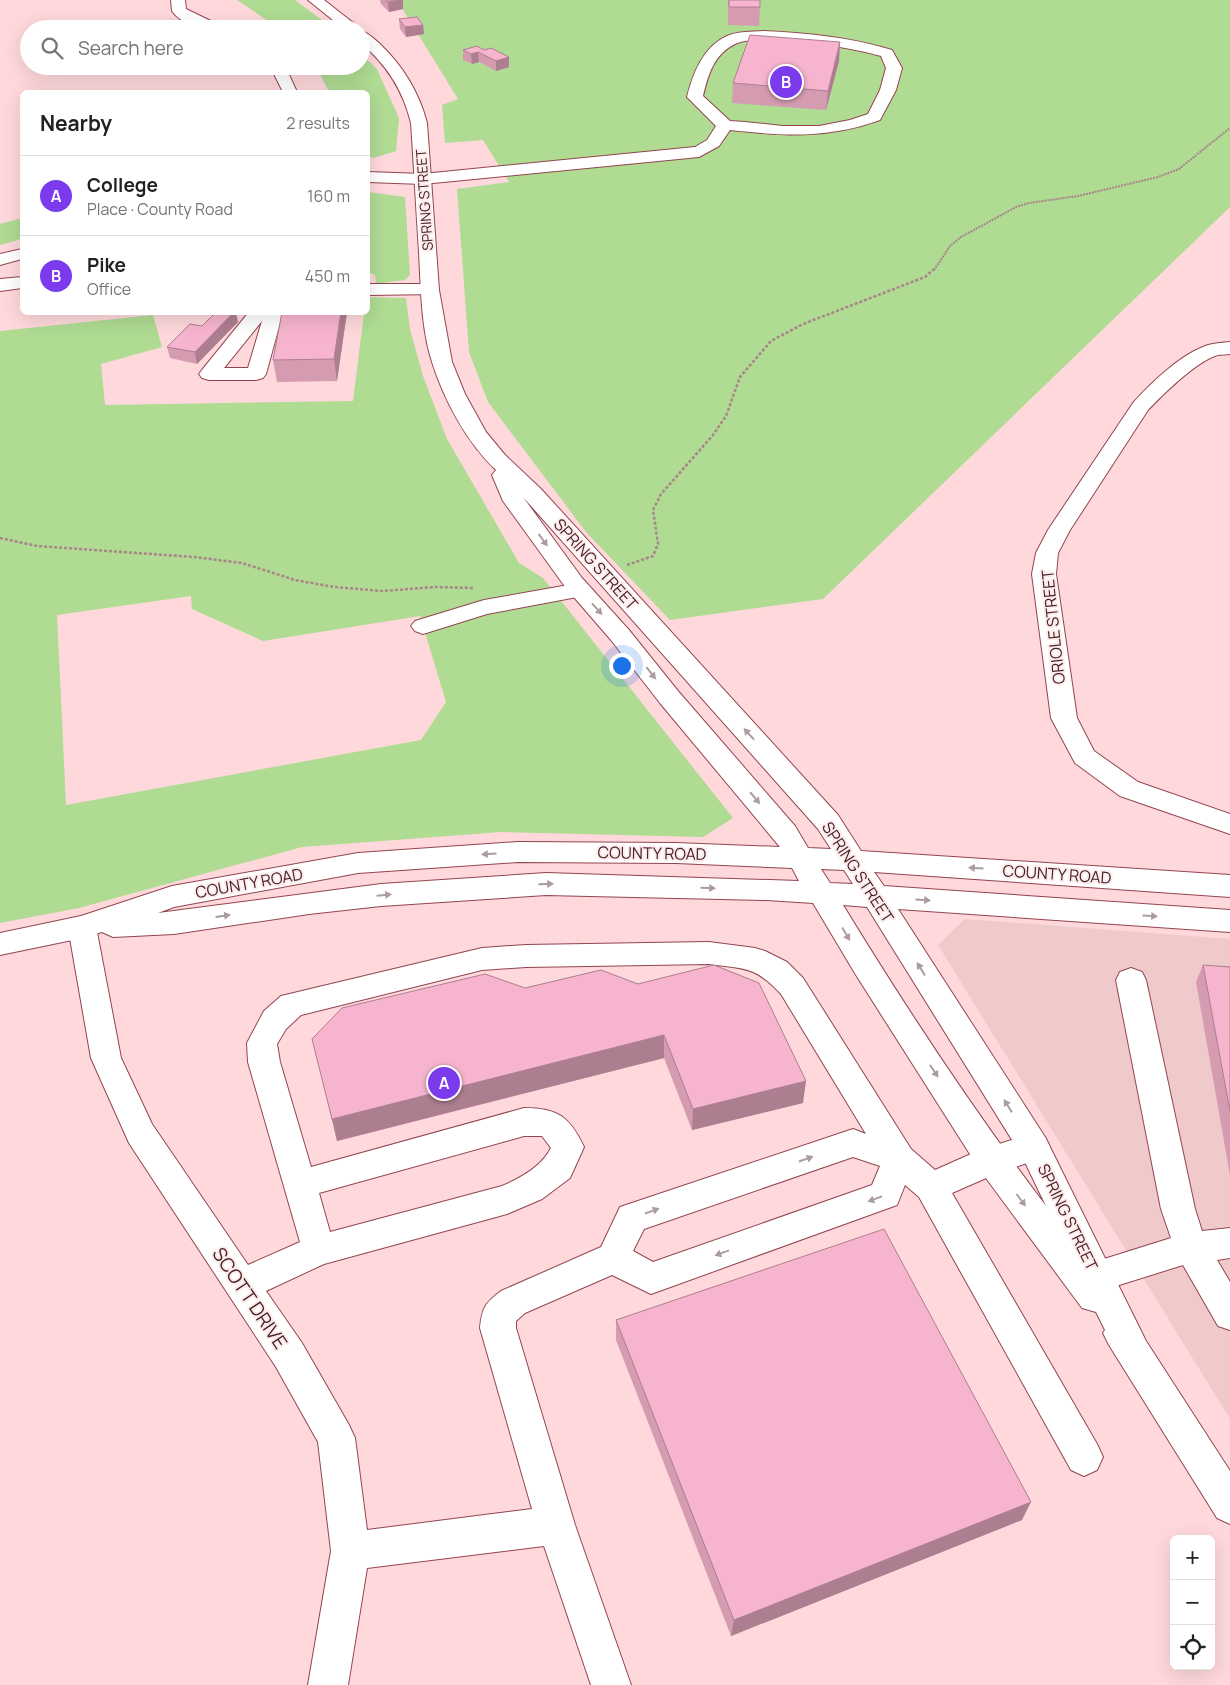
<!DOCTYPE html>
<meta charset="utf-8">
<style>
:root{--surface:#fff;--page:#f2f2f2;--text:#202124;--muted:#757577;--line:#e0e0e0;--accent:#7c3aed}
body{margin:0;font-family:Manrope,sans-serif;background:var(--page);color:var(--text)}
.controls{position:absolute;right:15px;bottom:15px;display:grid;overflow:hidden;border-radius:8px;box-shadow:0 5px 20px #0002}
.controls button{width:45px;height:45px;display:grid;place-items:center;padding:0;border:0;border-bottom:1px solid var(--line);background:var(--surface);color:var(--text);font:25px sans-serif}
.you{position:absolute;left:621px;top:665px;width:18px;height:18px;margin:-12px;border:4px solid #fff;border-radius:50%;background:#1a73e8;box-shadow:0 0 0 8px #1a73e833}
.badge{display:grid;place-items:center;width:32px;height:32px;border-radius:50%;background:var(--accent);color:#fff;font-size:16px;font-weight:700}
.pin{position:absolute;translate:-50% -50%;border:2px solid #fff;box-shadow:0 1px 5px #0006}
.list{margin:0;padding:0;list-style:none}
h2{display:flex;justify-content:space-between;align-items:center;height:65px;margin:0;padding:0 20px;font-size:21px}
h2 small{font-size:16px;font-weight:400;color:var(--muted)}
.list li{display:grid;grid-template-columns:32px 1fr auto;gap:15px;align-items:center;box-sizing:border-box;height:80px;padding:0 20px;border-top:1px solid var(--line)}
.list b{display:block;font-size:19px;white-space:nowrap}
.list p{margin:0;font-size:16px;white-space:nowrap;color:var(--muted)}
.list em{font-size:16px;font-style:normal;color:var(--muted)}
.icon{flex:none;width:28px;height:28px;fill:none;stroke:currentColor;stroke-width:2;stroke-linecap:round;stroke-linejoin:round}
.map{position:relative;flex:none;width:1230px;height:1685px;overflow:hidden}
.search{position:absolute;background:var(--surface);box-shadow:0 5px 20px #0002;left:20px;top:20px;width:350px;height:55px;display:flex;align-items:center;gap:12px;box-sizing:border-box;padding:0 18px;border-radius:28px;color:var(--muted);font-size:19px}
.panel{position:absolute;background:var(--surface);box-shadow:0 5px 20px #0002;left:20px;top:90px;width:350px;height:225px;border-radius:8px}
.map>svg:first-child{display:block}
.built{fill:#f0c9cb}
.green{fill:#afdb93;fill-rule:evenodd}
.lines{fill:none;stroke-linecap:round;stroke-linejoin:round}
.minor-casing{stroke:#93454f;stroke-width:2}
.major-casing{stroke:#93454f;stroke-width:2}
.path-far1{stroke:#a98588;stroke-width:2;stroke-dasharray:2 1;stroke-linecap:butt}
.path{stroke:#a98588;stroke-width:2.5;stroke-dasharray:3 2;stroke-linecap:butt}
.minor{fill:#fff;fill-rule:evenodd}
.major{fill:#fff;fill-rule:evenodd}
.wall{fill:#d49bb1}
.shaded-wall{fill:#ad7e90}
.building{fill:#f7b4ce;stroke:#ad7e90}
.oneway{fill:#ab9c9d}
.labels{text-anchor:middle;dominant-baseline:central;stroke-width:4;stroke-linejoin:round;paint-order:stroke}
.far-street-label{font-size:14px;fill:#442226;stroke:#feebec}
.street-label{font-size:16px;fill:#442226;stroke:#feebec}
.near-street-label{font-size:19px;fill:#442226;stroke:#feebec}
</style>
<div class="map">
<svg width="1230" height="1685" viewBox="0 0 1230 1685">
<rect width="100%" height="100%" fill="#fed8db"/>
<!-- built -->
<path class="built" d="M965,919L1230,939V1419L938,945Z"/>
<!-- green -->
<path class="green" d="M237,0H295L334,29H280Z
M397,0H1230V207L823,599L670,620L586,532L488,402L469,352L457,189L509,182L483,140L445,143L442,105L458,99Z
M361,54L377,69L399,118L396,151L373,158L368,156V92H329L316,66H361Z
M368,192L405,197L410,275L405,280L376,284L375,275L368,272Z
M22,218V239L0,245V224Z
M368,297L406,298L410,329L423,376L447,439L519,563L543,578L733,818L703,837L501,832L302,847L79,908L0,923V331L153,315L162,347L101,364L105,405L353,401L364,313L368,312ZM191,596L192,609L263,641L420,616L446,702L421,740L66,805L57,615Z"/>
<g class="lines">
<!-- minor casing -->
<g class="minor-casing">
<path id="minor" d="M171,0H185L186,9L221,26L223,29C206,29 183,27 172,11Z
M763,31C808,33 849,37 892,50L902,68L896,90L880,120C827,139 784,136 730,130L719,146L699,157L423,184L368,182V172L423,174L695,147L707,140L716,126L687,97C693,73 703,47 727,36C737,31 752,32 763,31ZM763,39C803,42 842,45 881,56L886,68L880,90L868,114L850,120L819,126H783L745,122L730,121L703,96C708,75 714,54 735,44C743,40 755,40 763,39Z
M270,66H285L297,92H283Z
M22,249V259L0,265V254Z
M22,277V288L0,291V279Z
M430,284L437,286L439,290L437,294L368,295V284Z
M249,312H283L266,374L263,378L256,380H209L202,378L199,374L202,370ZM262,321L248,368H224Z
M1230,342V354C1225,355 1219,354 1215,356C1195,363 1162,395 1148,410L1070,530L1058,553L1056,574L1077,718L1094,751L1138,782L1230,814V834L1120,796L1075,763L1051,718L1032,574L1036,553L1048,530L1133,403C1150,384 1179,356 1203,347C1211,343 1221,343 1230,342Z
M580,583L588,585L592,590L588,595L487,614L423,634L415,631L411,626L415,621L484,600Z
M82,916L92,919L96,927L121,1058L152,1124L248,1265L300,1242L248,1062L247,1043L264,1011L281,996L482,948L526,945L709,942L755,948L765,951L787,962L803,978L911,1149L935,1170L980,1150L1034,1133L1045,1137L1050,1147L1045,1157L1000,1172L952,1193L1097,1444L1103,1457L1097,1470L1084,1476L1071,1470L919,1197L905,1185L897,1205L651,1294L612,1275L525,1313L516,1321V1328L575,1525L631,1685H591L544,1546L367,1568L348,1685H308L331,1551L318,1442L276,1367L129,1143L91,1058L68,927L72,919ZM709,964C745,969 755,966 781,994L866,1134L853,1129L620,1207L601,1247L501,1291C485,1303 482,1308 480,1328L532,1509L367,1530L355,1438L349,1425L302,1343L266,1291L324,1264L507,1214L542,1199L570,1178L584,1147C570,1117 558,1108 524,1108L311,1167L280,1062L277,1044L286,1029L301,1015L482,970L526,967ZM524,1136H542L551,1148C542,1166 521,1178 502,1186L330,1232L319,1193ZM853,1157L880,1166L872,1185L653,1262L633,1251L644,1229Z
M1131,968L1142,972L1146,980L1195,1209L1202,1231L1230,1228V1258L1217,1260L1230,1282V1330L1218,1326L1183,1265L1097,1292L1085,1287L1080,1276L1085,1265L1171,1238L1161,1209L1116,980L1120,972Z"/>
</g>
<!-- major casing -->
<g class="major-casing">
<path id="major" d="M308,0H324L361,29H344Z
M361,31C369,33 374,39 380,44C403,66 419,92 427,123L439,290L452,362L465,394L486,432L505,455L541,489L838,815L861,851L1230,875V897L874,872L884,886L1230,910V932L898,909L1045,1137L1146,1341L1230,1471V1524L1217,1518L1109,1345L1103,1333L1105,1330L1096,1312L1082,1308L980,1170L856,975L813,903L767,900L546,895L381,906L309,914L174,934L113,937L102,932L82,938L0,955V933L81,916L172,886L358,853L518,842L676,843L780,847L660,703L611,640L566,588L503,501L492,475L496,470C467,443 444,400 432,362C421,328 421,289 419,253C416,209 414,166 411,123C403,90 387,65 361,43ZM523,497L818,829L831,849L808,848L795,826L678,691L629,630L582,578ZM518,862L676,863L792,868L799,881L546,873L381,884L158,913L174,907L358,873ZM821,869L844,870L853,884L830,883ZM843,905L867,907L1022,1156L1046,1206C973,1110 906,1008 843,905Z"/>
</g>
<!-- path-far1 -->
<path class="path-far1" d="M934,270L950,246L961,237L1016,207L1029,203L1078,196L1158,177L1179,169L1230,128"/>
<!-- path -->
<path class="path" d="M0,538L37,546L194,557L242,563L295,580L334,587L382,591L435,587L474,588
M627,565L653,556L658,544L653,510L661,494L713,435L726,416L740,377L771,341L803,324L925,277L934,269"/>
<!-- minor -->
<use href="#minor" class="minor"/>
<!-- major -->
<use href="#major" class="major"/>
</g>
<!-- wall -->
<path class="wall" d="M380,0H403V9L389,12L381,4Z
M728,0H760V7L759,26L728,25Z
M399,19L423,25L424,34L406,37L400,29Z
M840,42L839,61L826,110L732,103L733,83Z
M463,50H484L509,57V67L496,71L479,62L472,64L463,60Z
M347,312L337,381L277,382L273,360Z
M238,322L197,364L170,358L167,347L202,326Z
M1203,965L1230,967V1175L1196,982Z
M601,970L803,1103L692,1130L664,1058L337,1141L318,1062L525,988Z
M616,1320L1022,1520L731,1636L616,1340Z"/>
<!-- shaded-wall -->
<path class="shaded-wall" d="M400,0H403V9L389,12L388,2Z
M423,25L424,34L406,37L405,27Z
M840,42L839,61L826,110L828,91Z
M478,52L479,62L472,64L471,54Z
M509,57V67L496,71V61Z
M234,312H236L238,322L197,364L195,352Z
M341,312H347L337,381L334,359Z
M664,1035V1058L337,1141L332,1119Z
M806,1081L803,1103L692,1130L693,1109Z
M1031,1502L1022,1520L731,1636L734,1620Z"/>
<!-- building -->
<path class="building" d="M386,0H400L388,2Z
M729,0H760V7H729Z
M417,17L423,25L405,27L399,19Z
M750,35L840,42L828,91L733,83Z
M477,46L484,50L491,48L509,57L496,61L478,52L471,54L463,50Z
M216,312H234L195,352L167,347L190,324L202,326Z
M282,312H341L334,359L273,360Z
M714,965L759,983L806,1081L693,1109L664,1035L332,1119L312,1039L342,1008L485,974L525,988L601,970L638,984Z
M1203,965L1230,967V1111Z
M884,1229L1031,1502L734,1620L616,1320Z"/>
<!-- one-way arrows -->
<defs><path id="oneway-solid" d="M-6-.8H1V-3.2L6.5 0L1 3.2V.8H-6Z" transform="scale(1.25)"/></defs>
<g class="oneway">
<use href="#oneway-solid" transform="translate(543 540) rotate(54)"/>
<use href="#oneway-solid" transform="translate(597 609) rotate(48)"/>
<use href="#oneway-solid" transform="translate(651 673) rotate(52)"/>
<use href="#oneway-solid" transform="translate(749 734) rotate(-132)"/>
<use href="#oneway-solid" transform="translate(755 798) rotate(50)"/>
<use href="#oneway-solid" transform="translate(489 854) rotate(176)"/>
<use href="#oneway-solid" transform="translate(976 868) rotate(-176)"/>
<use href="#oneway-solid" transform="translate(546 884) rotate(-1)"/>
<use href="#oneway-solid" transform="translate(708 888) rotate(1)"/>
<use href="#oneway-solid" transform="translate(384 895) rotate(-5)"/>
<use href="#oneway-solid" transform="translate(923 900) rotate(4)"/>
<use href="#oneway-solid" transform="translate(223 916) rotate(-8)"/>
<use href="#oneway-solid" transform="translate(1150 916) rotate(4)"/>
<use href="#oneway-solid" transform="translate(846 934) rotate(59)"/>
<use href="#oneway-solid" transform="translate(921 969) rotate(-122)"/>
<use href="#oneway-solid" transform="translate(934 1071) rotate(57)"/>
<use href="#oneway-solid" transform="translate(1008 1106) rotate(-122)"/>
<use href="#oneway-solid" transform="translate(806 1159) rotate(-19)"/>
<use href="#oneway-solid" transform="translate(875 1199) rotate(160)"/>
<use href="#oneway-solid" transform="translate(1021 1200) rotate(53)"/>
<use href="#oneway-solid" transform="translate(652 1211) rotate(-19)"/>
<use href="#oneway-solid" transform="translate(722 1253) rotate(160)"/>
</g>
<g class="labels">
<!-- far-street labels -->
<g class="far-street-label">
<text transform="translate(424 200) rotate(-94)">SPRING STREET</text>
</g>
<!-- street labels -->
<g class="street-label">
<text transform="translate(596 564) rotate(48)">SPRING STREET</text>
<text transform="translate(1053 627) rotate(-96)">ORIOLE STREET</text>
<text transform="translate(652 853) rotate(1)">COUNTY ROAD</text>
<text transform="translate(858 872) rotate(57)">SPRING STREET</text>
<text transform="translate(1057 874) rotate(4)">COUNTY ROAD</text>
<text transform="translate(249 883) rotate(-10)">COUNTY ROAD</text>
<text transform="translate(1068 1217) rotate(64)">SPRING STREET</text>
</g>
<!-- near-street labels -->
<g class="near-street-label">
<text transform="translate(250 1298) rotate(56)">SCOTT DRIVE</text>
</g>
</g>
</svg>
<div class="controls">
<button>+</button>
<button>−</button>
<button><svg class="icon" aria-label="locate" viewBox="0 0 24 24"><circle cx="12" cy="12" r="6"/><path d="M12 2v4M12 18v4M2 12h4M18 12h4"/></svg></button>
</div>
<div class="you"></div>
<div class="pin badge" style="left:444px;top:1083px">A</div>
<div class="pin badge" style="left:786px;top:82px">B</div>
<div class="search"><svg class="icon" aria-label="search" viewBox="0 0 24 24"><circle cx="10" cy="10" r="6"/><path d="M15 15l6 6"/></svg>Search here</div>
<section class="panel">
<h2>Nearby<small>2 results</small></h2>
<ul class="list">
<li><span class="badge">A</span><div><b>College</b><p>Place · County Road</p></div><em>160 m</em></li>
<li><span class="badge">B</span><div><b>Pike</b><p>Office</p></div><em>450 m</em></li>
</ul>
</section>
</div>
